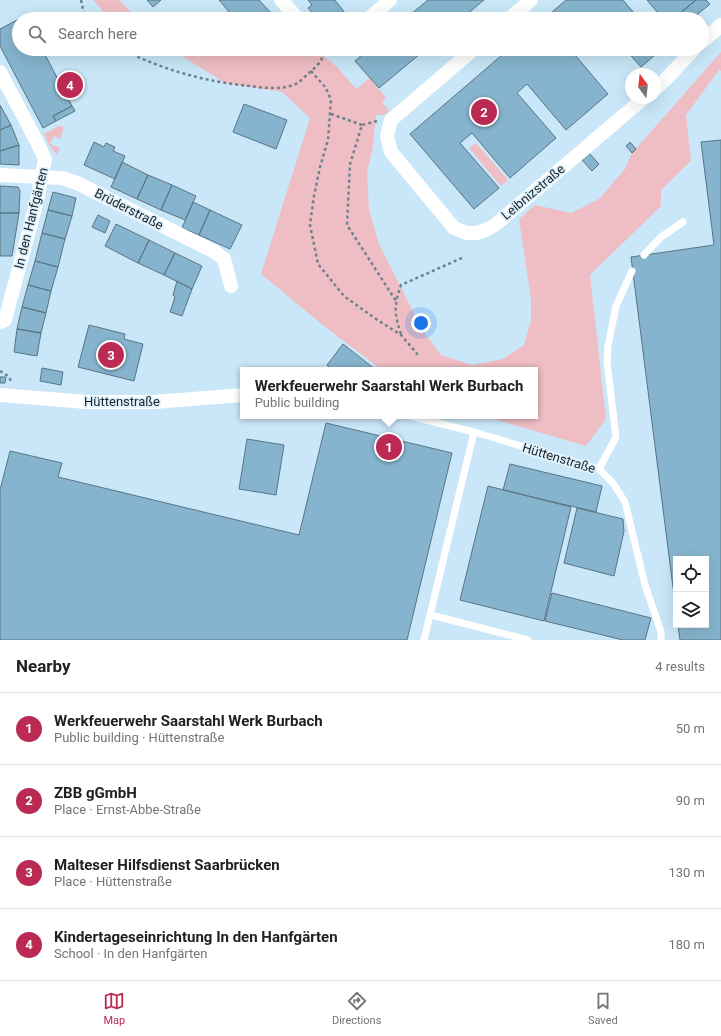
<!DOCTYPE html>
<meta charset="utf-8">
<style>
:root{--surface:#fff;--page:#f6f6f6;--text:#202124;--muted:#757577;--line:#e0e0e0;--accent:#ba2a53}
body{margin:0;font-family:Roboto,sans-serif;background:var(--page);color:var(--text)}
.controls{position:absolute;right:12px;bottom:12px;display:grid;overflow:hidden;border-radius:0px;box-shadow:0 4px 16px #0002}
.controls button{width:36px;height:36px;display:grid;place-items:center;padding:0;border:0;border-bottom:1px solid var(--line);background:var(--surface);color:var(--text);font:20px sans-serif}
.compass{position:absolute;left:625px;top:68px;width:36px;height:36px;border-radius:50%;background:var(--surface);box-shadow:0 4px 16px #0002;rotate:345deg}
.you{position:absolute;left:421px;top:323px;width:14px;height:14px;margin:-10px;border:3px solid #fff;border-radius:50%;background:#1a73e8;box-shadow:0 0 0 6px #1a73e833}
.badge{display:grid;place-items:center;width:26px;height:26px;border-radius:50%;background:var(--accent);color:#fff;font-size:13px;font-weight:700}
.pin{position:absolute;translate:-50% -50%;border:2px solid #fff;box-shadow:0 1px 4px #0006}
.popup{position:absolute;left:240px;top:367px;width:298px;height:52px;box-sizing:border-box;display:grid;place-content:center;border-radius:0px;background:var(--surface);filter:drop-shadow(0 1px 3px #0005);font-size:13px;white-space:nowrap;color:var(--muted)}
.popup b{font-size:15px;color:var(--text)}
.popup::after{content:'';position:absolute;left:50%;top:100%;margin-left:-8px;border:8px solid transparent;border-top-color:var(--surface)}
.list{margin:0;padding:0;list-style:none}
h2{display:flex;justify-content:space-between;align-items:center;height:52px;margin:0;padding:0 16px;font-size:17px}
h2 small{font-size:13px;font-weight:400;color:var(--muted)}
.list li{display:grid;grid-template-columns:26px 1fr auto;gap:12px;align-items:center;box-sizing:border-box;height:72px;padding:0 16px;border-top:1px solid var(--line)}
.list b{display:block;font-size:15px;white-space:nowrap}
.list p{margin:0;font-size:13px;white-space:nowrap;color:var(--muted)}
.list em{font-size:13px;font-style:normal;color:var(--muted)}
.icon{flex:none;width:22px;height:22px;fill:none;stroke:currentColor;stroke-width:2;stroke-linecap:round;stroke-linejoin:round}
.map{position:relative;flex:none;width:721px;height:640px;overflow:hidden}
.search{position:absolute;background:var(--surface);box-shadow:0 4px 16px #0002;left:12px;right:12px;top:12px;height:44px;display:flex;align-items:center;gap:10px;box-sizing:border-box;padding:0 14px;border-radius:22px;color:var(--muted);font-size:15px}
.sheet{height:340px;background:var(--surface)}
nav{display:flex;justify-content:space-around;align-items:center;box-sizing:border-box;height:56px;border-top:1px solid var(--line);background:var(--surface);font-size:11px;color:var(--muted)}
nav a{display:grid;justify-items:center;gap:2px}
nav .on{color:var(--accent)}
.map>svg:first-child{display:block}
.green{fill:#efbec4}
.building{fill:#86b4ce;stroke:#5a7483}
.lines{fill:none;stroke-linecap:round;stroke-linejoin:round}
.path{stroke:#6e828e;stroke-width:2.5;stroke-dasharray:3 3;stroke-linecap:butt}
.lane{stroke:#fff;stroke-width:7}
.street{stroke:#fff;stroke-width:14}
.labels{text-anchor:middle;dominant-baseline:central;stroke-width:3.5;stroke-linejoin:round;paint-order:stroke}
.street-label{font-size:13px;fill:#1a252b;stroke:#e0f2fc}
</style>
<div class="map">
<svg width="721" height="640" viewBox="0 0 721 640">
<rect width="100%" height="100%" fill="#c9e7f8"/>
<!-- green -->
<path class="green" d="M93,0H119L138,19H110Z
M174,49H316L338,68L356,89L370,78L386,98L382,102L389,111L384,115H376L372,151L367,172L369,210L379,244L423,331L441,355L472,365L503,359L524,345L531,321V299L519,219L535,205L571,213L599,199L625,169L632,153L721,52V71L719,70L686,115L691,161L661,190V206L590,275L606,419L586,446L483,416H535V370H382L324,326L261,274L310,118L282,92L225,83L185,58Z
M59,126L64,127L60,139L54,136L50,144L60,148L57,155L49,145L44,134Z
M476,143L508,180L501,186L469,148Z"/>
<!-- building -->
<path class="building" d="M147,0H161L153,7Z
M219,0H259L272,14L265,19H235Z
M308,0H335L345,13L338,19H321L322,18L318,13L315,16L308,8L312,5Z
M428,0H484L461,19H405Z
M566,0H623L639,19H544Z
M647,0H696L673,19H663Z
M696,0H706L710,4L692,19H673Z
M19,19V49H42L72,106L53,116L56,121L43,128L0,46V29Z
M369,49H426L379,88L355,61Z
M509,49H570L608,94L566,130L527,84L517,93L556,138L510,178L472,133L460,143L499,188L474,209L410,134Z
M625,49H662L641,67Z
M244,104L287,120L276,149L233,132Z
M0,105L11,125L0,130Z
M72,106L75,111L56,121L53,116Z
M11,125L19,145L0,151V130Z
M721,140V640H680L678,625H706V559H676V611L631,257L714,245L701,142Z
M94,142L104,147L106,143L115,147L113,151L125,156L115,179L84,165Z
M630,142L636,149L632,153L626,146Z
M19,145V165L0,164V151Z
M589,153L599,164L592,171L582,160Z
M122,162L148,175L137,199L111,187Z
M148,175L172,185L161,210L137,199Z
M172,185L196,196L185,220L161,210Z
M0,186L18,187L20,191L19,213H0Z
M53,192L76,198L72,216L48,210Z
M193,202L210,210L199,235L182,228Z
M48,210L72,216L65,239L42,233Z
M210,210L242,225L230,249L199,235Z
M0,213H19L12,256H0Z
M98,215L110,221L105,233L92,227Z
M116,224L149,240L138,263L105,246Z
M42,233L65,239L58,267L35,261Z
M149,240L175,253L164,275L138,263Z
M175,253L202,266L192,289L164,275Z
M35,261L58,267L51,291L28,285Z
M177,281L192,289L182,316L170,312L175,297L173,295Z
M28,285L51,291L46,313L22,307Z
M22,307L46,313L41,333L17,329Z
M89,325L125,334L124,339L143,344L134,381L78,367Z
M17,329L41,333L37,356L14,352Z
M343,344L376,370H365L362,368L361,370H333L327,365Z
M42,368L63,372L61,385L40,381Z
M0,377H6L5,383H0Z
M326,423L452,453L407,640H0V490L10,451L62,463L58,477L299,535Z
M247,439L284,445L276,495L239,489Z
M510,464L602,486L596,512L503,490Z
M488,486L571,507L544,621L460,600Z
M577,508L623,519L624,531L614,576L564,563Z
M552,593L651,618L645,640H623L545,621Z"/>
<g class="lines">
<!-- path -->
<path class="path" d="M81,0L85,19
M121,49C161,69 205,82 250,86C264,88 282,90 296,84C300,82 304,77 308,74C312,70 320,64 322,58C323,56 323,52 323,49
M311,71L326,88L331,100L328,140L320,167L314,196L310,225L318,264L344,296L373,317L401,335L419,356
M331,114L362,125
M377,121L362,125L350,164L347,225L396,301
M401,334C394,314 394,305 401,285L462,258
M0,371L8,376L11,381"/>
<!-- lane -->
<path class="lane" d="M187,15L197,19
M644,255L661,237L683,222
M410,416L474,432L599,469L613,483L625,502L645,585L661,632V640
M599,469L616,437L607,362L608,346L616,306L632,271
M431,615L528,640
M424,640L474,432"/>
<!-- street -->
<path class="street" d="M281,0L298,19
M368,19L390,0
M509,19L531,0
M702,42L721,25
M474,49L391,120L387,136L391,152L454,228L467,233H477L486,230L495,225L644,98
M0,72L36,140L45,159L37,201L5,320L0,322
M655,89L666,79L694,49
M0,175L62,178L77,183L215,252L224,259L231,286
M0,395L86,402H154L243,395"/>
</g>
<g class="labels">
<!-- street labels -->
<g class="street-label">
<text transform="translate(533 192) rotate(-40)">Leibnizstraße</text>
<text transform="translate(129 209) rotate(27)">Brüderstraße</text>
<text transform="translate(31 218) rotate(-76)">In den Hanfgärten</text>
<text x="122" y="401">Hüttenstraße</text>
<text transform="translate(559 458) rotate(17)">Hüttenstraße</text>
</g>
</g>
</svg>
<div class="controls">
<button><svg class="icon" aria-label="locate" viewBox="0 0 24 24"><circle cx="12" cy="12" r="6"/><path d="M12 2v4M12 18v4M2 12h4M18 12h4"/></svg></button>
<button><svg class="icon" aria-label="layers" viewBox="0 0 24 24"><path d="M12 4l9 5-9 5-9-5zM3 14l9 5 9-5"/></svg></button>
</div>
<svg class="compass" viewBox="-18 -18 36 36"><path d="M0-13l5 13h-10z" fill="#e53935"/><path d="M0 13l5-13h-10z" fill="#757577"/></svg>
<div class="you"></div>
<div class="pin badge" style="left:389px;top:447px">1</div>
<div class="popup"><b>Werkfeuerwehr Saarstahl Werk Burbach</b>Public building</div>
<div class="pin badge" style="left:484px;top:112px">2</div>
<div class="pin badge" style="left:111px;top:355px">3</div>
<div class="pin badge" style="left:70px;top:85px">4</div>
<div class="search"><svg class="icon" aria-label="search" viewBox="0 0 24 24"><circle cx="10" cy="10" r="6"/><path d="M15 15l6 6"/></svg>Search here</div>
</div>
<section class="sheet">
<h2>Nearby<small>4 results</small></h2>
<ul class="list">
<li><span class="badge">1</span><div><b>Werkfeuerwehr Saarstahl Werk Burbach</b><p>Public building · Hüttenstraße</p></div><em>50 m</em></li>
<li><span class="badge">2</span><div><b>ZBB gGmbH</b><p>Place · Ernst-Abbe-Straße</p></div><em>90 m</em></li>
<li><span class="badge">3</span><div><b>Malteser Hilfsdienst Saarbrücken</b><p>Place · Hüttenstraße</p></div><em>130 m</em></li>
<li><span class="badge">4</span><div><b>Kindertageseinrichtung In den Hanfgärten</b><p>School · In den Hanfgärten</p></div><em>180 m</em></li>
</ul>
</section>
<nav>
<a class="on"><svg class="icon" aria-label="map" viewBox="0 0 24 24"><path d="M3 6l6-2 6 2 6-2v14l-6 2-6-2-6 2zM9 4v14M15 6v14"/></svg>Map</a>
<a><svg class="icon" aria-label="directions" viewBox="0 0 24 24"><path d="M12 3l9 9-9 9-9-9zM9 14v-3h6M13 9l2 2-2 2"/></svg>Directions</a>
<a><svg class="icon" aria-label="saved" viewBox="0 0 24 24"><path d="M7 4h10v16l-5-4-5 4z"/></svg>Saved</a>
</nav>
